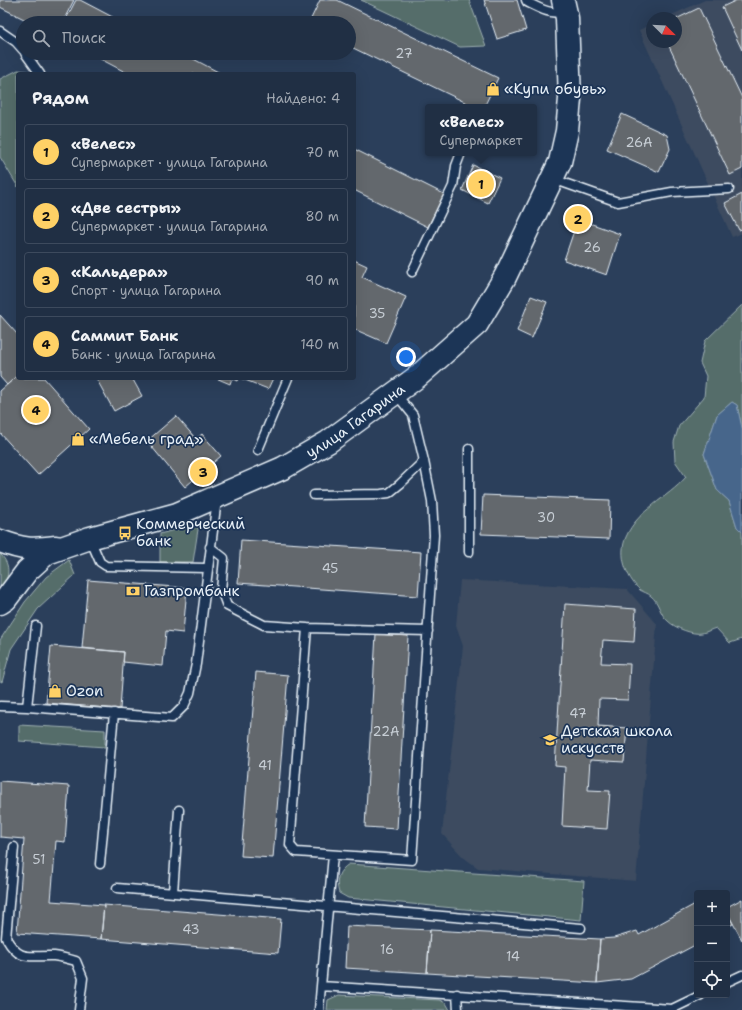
<!DOCTYPE html>
<html lang="ru">
<meta charset="utf-8">
<style>
:root{--surface:#202f44;--page:#28374b;--text:#f1f3f6;--muted:#a2a9b2;--line:#3d4a5d;--accent:#ffd166}
body{margin:0;font-family:"Shantell Sans",sans-serif;background:var(--page);color:var(--text)}
.controls{position:absolute;right:12px;bottom:12px;display:grid;overflow:hidden;border-radius:4px;box-shadow:0 4px 16px #0002}
.controls button{width:36px;height:36px;display:grid;place-items:center;padding:0;border:0;border-bottom:1px solid var(--line);background:var(--surface);color:var(--text);font:20px sans-serif}
.compass{position:absolute;left:646px;top:12px;width:36px;height:36px;border-radius:50%;background:var(--surface);box-shadow:0 4px 16px #0002;rotate:114deg}
.you{position:absolute;left:406px;top:357px;width:14px;height:14px;margin:-10px;border:3px solid #fff;border-radius:50%;background:#1a73e8;box-shadow:0 0 0 6px #1a73e833}
.badge{display:grid;place-items:center;width:26px;height:26px;border-radius:50%;background:var(--accent);color:#111;font-size:13px;font-weight:700}
.pin{position:absolute;translate:-50% -50%;border:2px solid #fff;box-shadow:0 1px 4px #0006}
.popup{position:absolute;left:425px;top:104px;width:112px;height:52px;box-sizing:border-box;display:grid;place-content:center;border-radius:4px;background:var(--surface);filter:drop-shadow(0 1px 3px #0005);font-size:13px;white-space:nowrap;color:var(--muted)}
.popup b{font-size:15px;color:var(--text)}
.popup::after{content:'';position:absolute;left:50%;top:100%;margin-left:-8px;border:8px solid transparent;border-top-color:var(--surface)}
.list{margin:0;padding:0;list-style:none}
h2{display:flex;justify-content:space-between;align-items:center;height:52px;margin:0;padding:0 16px;font-size:17px}
h2 small{font-size:13px;font-weight:400;color:var(--muted)}
.list li{display:grid;grid-template-columns:26px 1fr auto;gap:12px;align-items:center;box-sizing:border-box;height:56px;margin:0 8px 8px;padding:0 8px;border:1px solid var(--line);border-radius:4px}
.list b{display:block;font-size:15px;white-space:nowrap}
.list p{margin:0;font-size:13px;white-space:nowrap;color:var(--muted)}
.list em{font-size:13px;font-style:normal;color:var(--muted)}
.icon{flex:none;width:22px;height:22px;fill:none;stroke:currentColor;stroke-width:2;stroke-linecap:round;stroke-linejoin:round}
.map{position:relative;flex:none;width:742px;height:1010px;overflow:hidden}
.search{position:absolute;background:var(--surface);box-shadow:0 4px 16px #0002;left:16px;top:16px;width:340px;height:44px;display:flex;align-items:center;gap:10px;box-sizing:border-box;padding:0 14px;border-radius:22px;color:var(--muted);font-size:15px}
.panel{position:absolute;background:var(--surface);box-shadow:0 4px 16px #0002;left:16px;top:72px;width:340px;height:308px;border-radius:4px}
.map>svg:first-child{display:block}
.built{fill:#3c4b60}
.green{fill:#546d6a;stroke:#9eafb1}
.water{fill:#46668b;stroke:#879eb7}
.building{fill:#63676d;stroke:#e8f1f8}
.lines{fill:none;stroke-linecap:round;stroke-linejoin:round}
.lane-casing{stroke:#e8f1f8;stroke-width:11}
.secondary-casing{stroke:#e8f1f8;stroke-width:25}
.lane{stroke:#1d3557;stroke-width:8}
.secondary{stroke:#1d3557;stroke-width:22}
.labels{text-anchor:middle;dominant-baseline:central;stroke-width:3.5;stroke-linejoin:round;paint-order:stroke}
.number-label{font-size:13px;fill:#c7ced5}
.poi-label{font-size:15px;fill:#e8f1f8;stroke:#1d3557;text-anchor:start}
.street-label{font-size:15px;fill:#e8f1f8;stroke:#1d3557}
</style>
<div class="map">
<svg width="742" height="1010" viewBox="0 0 742 1010">
<rect width="100%" height="100%" fill="#2b3f5b"/>
<filter id="ink" filterUnits="userSpaceOnUse"><feTurbulence type="fractalNoise" baseFrequency=".025" numOctaves="2"/><feDisplacementMap in="SourceGraphic" scale="8" xChannelSelector="R" yChannelSelector="G"/><feConvolveMatrix kernelMatrix="1 2 1 2 8 2 1 2 1" color-interpolation-filters="sRGB"/></filter>
<g filter="url(#ink)">
<!-- built -->
<path class="built" d="M705,0H742V233L732,237L639,30L652,24V42H676V18H665Z
M460,580L627,589L657,624L636,881L478,868L463,857L442,834L463,646L456,626Z"/>
<!-- green -->
<path class="green" d="M361,0H469L486,46L460,47Z
M18,70L27,71L33,74H18V187L0,157V79Z
M742,305V428L737,405L732,402L717,415L704,454L717,490L729,501L737,527L742,532V639L730,643L716,628C712,629 707,632 702,633C693,635 675,628 668,621C660,615 659,602 651,596C648,593 643,592 640,590C626,577 618,555 626,537C638,509 667,499 686,477L675,461L674,442L679,426L704,397L706,376L700,363L705,341Z
M199,523L193,562H160V534Z
M0,554C12,565 9,579 0,590Z
M69,560L75,575L38,609L11,649L2,682L0,681V640L25,602L46,577Z
M19,725L105,730V747L19,741Z
M349,864L584,881L581,920L348,898L339,893C335,880 338,871 349,864Z
M339,995L439,1000L446,1003L450,1010H327L328,1000Z"/>
<!-- water -->
<path class="water" d="M732,402L737,405L742,428V532L737,527L729,501L717,490L704,454L717,415Z"/>
<!-- building -->
<path class="building" d="M0,0H74L62,23H32L0,7Z
M76,0H80L124,23H64Z
M320,0H337L498,78L484,107H475L349,46V23H309Z
M484,0H517L526,30L497,39Z
M737,0H742V50L722,7Z
M699,8L742,98V169L730,175L667,42H676V19Z
M89,53H182L222,74H129Z
M622,114L667,135L670,149L659,172L607,149Z
M354,149L444,194L428,227L354,190Z
M473,165L500,178L488,203L462,190Z
M742,194V229L739,230L725,203Z
M578,219L620,234L607,275L564,260Z
M354,260L367,266L362,277L406,297L386,343L356,330L354,332Z
M531,296L547,302L532,338L517,331Z
M0,315L18,335V375L7,385L0,377Z
M18,375V378H44L89,429L38,475L0,433V391Z
M96,378H132L142,396L114,411Z
M216,378H239L238,381L232,378L230,384Z
M240,378H273L268,389Z
M176,416L196,439L202,434L221,456L185,487L147,441Z
M483,495L610,500L609,539L481,534Z
M241,540L421,552L418,596L238,583Z
M88,580L187,588L183,633L166,631L163,666L123,662L124,652L82,648Z
M565,604L636,609L634,642L603,640L601,663L630,664L628,700L599,699L598,726L627,728L624,762L590,760L588,790L610,791L607,829L562,826L565,767L555,766Z
M376,634L408,636L397,829L365,827Z
M51,646L124,652L120,709L46,703Z
M256,672L288,675L273,858L241,856Z
M0,781L69,786L65,842L56,841L51,901L104,905L101,939L17,933L24,839L0,837Z
M742,899V940L727,912V907Z
M697,903V944L631,979L597,983L600,939L614,938L637,931L639,935Z
M104,905L281,919L278,953L101,939Z
M727,912L733,924L727,927Z
M347,926L430,930L427,973L345,968Z
M430,930L600,939L597,983L427,973Z"/>
<g class="lines">
<!-- lane casing -->
<g class="lane-casing">
<path id="lane" d="M526,0L527,2C539,8 551,15 564,12
M0,31L16,42L23,50
M25,53L40,74
M553,179L618,202L672,192L729,189
M412,272L453,186L456,166L461,153
M396,394L413,415L424,461L432,501L434,535L412,860L296,852L290,845L307,628L428,631
M258,450L288,378
M314,495L381,494L389,493L400,484L424,461
M90,539L100,562L106,566L207,568
M210,547L224,558L221,590L227,606L264,625L307,628
M469,552V449
M36,626L27,707L172,718L184,706L190,693L196,664L217,499
M0,706L27,707
M14,847L6,938C20,963 30,955 54,956C61,957 69,959 76,961L83,978L79,1010
M100,864L114,713
M117,888L581,928
M173,892L179,810
M727,982L742,975
M321,986L333,855
M457,994L458,1010
M319,1010L321,986L672,1009L701,995"/>
</g>
<!-- secondary casing -->
<g class="secondary-casing">
<g id="secondary">
<path d="M0,541C24,550 31,550 56,547"/>
<path id="s1" d="M0,603L6,599L27,571L47,553L90,538L177,514L283,468L328,442L417,377L477,324L505,277L560,162L567,131L570,99L567,18L563,0"/>
</g>
</g>
<!-- lane -->
<use href="#lane" class="lane"/>
<!-- secondary -->
<use href="#secondary" class="secondary"/>
</g>
</g>
<!-- icons -->
<defs>
<g id="shop-bare" transform="scale(1.08)"><path d="M-5-2.5h2.3a2.7 3.5 0 0 1 5.4 0H5L5.5 6h-11ZM-1.5-2.5h3a1.5 2.3 0 0 0-3 0Z" fill="#ffd166" stroke="#1d3557" stroke-width="2.5" paint-order="stroke"/></g>
<g id="bus-bare" transform="scale(1.08)"><path d="M-5-6H5V4H4V6H2V4H-2V6H-4V4H-5ZM-3.5-4V0h7V-4ZM-3.5 1.2v1.5H-2V1.2ZM2 1.2v1.5H3.5V1.2Z" fill="#ffd166" stroke="#1d3557" stroke-width="2.5" paint-order="stroke"/></g>
<g id="bank-bare" transform="scale(1.08)"><path d="M-6-4H6V4H-6ZM0-2.3a2.3 2.3 0 1 0 0 4.6a2.3 2.3 0 1 0 0-4.6Z" fill="#ffd166" stroke="#1d3557" stroke-width="2.5" paint-order="stroke"/></g>
<g id="school-bare" transform="scale(1.08)"><path d="M0-5L7-2L0 1L-7-2ZM-4 1L0 2.5L4 1V4Q0 6-4 4Z" fill="#ffd166" stroke="#1d3557" stroke-width="2.5" paint-order="stroke"/></g>
</defs>
<g fill-rule="evenodd">
<use href="#shop-bare" x="493" y="89"/>
<use href="#shop-bare" x="78" y="439"/>
<use href="#bus-bare" x="125" y="533"/>
<use href="#bank-bare" x="133" y="591"/>
<use href="#shop-bare" x="55" y="691"/>
<use href="#school-bare" x="550" y="740"/>
</g>
<g class="labels">
<!-- number labels -->
<g class="number-label">
<text x="404" y="53">27</text>
<text x="639" y="142">26А</text>
<text x="592" y="247">26</text>
<text x="377" y="313">35</text>
<text x="546" y="517">30</text>
<text x="330" y="568">45</text>
<text x="578" y="713">47</text>
<text x="386" y="731">22А</text>
<text x="265" y="765">41</text>
<text x="39" y="859">51</text>
<text x="191" y="929">43</text>
<text x="387" y="949">16</text>
<text x="513" y="956">14</text>
</g>
<!-- poi labels -->
<g class="poi-label">
<text x="504" y="89">«Купи обувь»</text>
<text x="89" y="439">«Мебель град»</text>
<text x="136" y="524">Коммерческий<tspan x="136" dy="17">банк</tspan></text>
<text x="144" y="591">Газпромбанк</text>
<text x="66" y="691">Ozon</text>
<text x="561" y="731">Детская школа<tspan x="561" dy="17">искусств</tspan></text>
</g>
<!-- street labels -->
<g class="street-label">
<text stroke="none"><textPath href="#s1" startOffset="407">улица Гагарина</textPath></text>
</g>
</g>
</svg>
<div class="controls">
<button>+</button>
<button>−</button>
<button><svg class="icon" aria-label="locate" viewBox="0 0 24 24"><circle cx="12" cy="12" r="6"/><path d="M12 2v4M12 18v4M2 12h4M18 12h4"/></svg></button>
</div>
<svg class="compass" viewBox="-18 -18 36 36"><path d="M0-13l5 13h-10z" fill="#e53935"/><path d="M0 13l5-13h-10z" fill="#a2a9b2"/></svg>
<div class="you"></div>
<div class="pin badge" style="left:481px;top:184px">1</div>
<div class="popup"><b>«Велес»</b>Супермаркет</div>
<div class="pin badge" style="left:578px;top:219px">2</div>
<div class="pin badge" style="left:203px;top:472px">3</div>
<div class="pin badge" style="left:36px;top:410px">4</div>
<div class="search"><svg class="icon" aria-label="search" viewBox="0 0 24 24"><circle cx="10" cy="10" r="6"/><path d="M15 15l6 6"/></svg>Поиск</div>
<section class="panel">
<h2>Рядом<small>Найдено: 4</small></h2>
<ul class="list">
<li><span class="badge">1</span><div><b>«Велес»</b><p>Супермаркет · улица Гагарина</p></div><em>70 m</em></li>
<li><span class="badge">2</span><div><b>«Две сестры»</b><p>Супермаркет · улица Гагарина</p></div><em>80 m</em></li>
<li><span class="badge">3</span><div><b>«Кальдера»</b><p>Спорт · улица Гагарина</p></div><em>90 m</em></li>
<li><span class="badge">4</span><div><b>Саммит Банк</b><p>Банк · улица Гагарина</p></div><em>140 m</em></li>
</ul>
</section>
</div>
